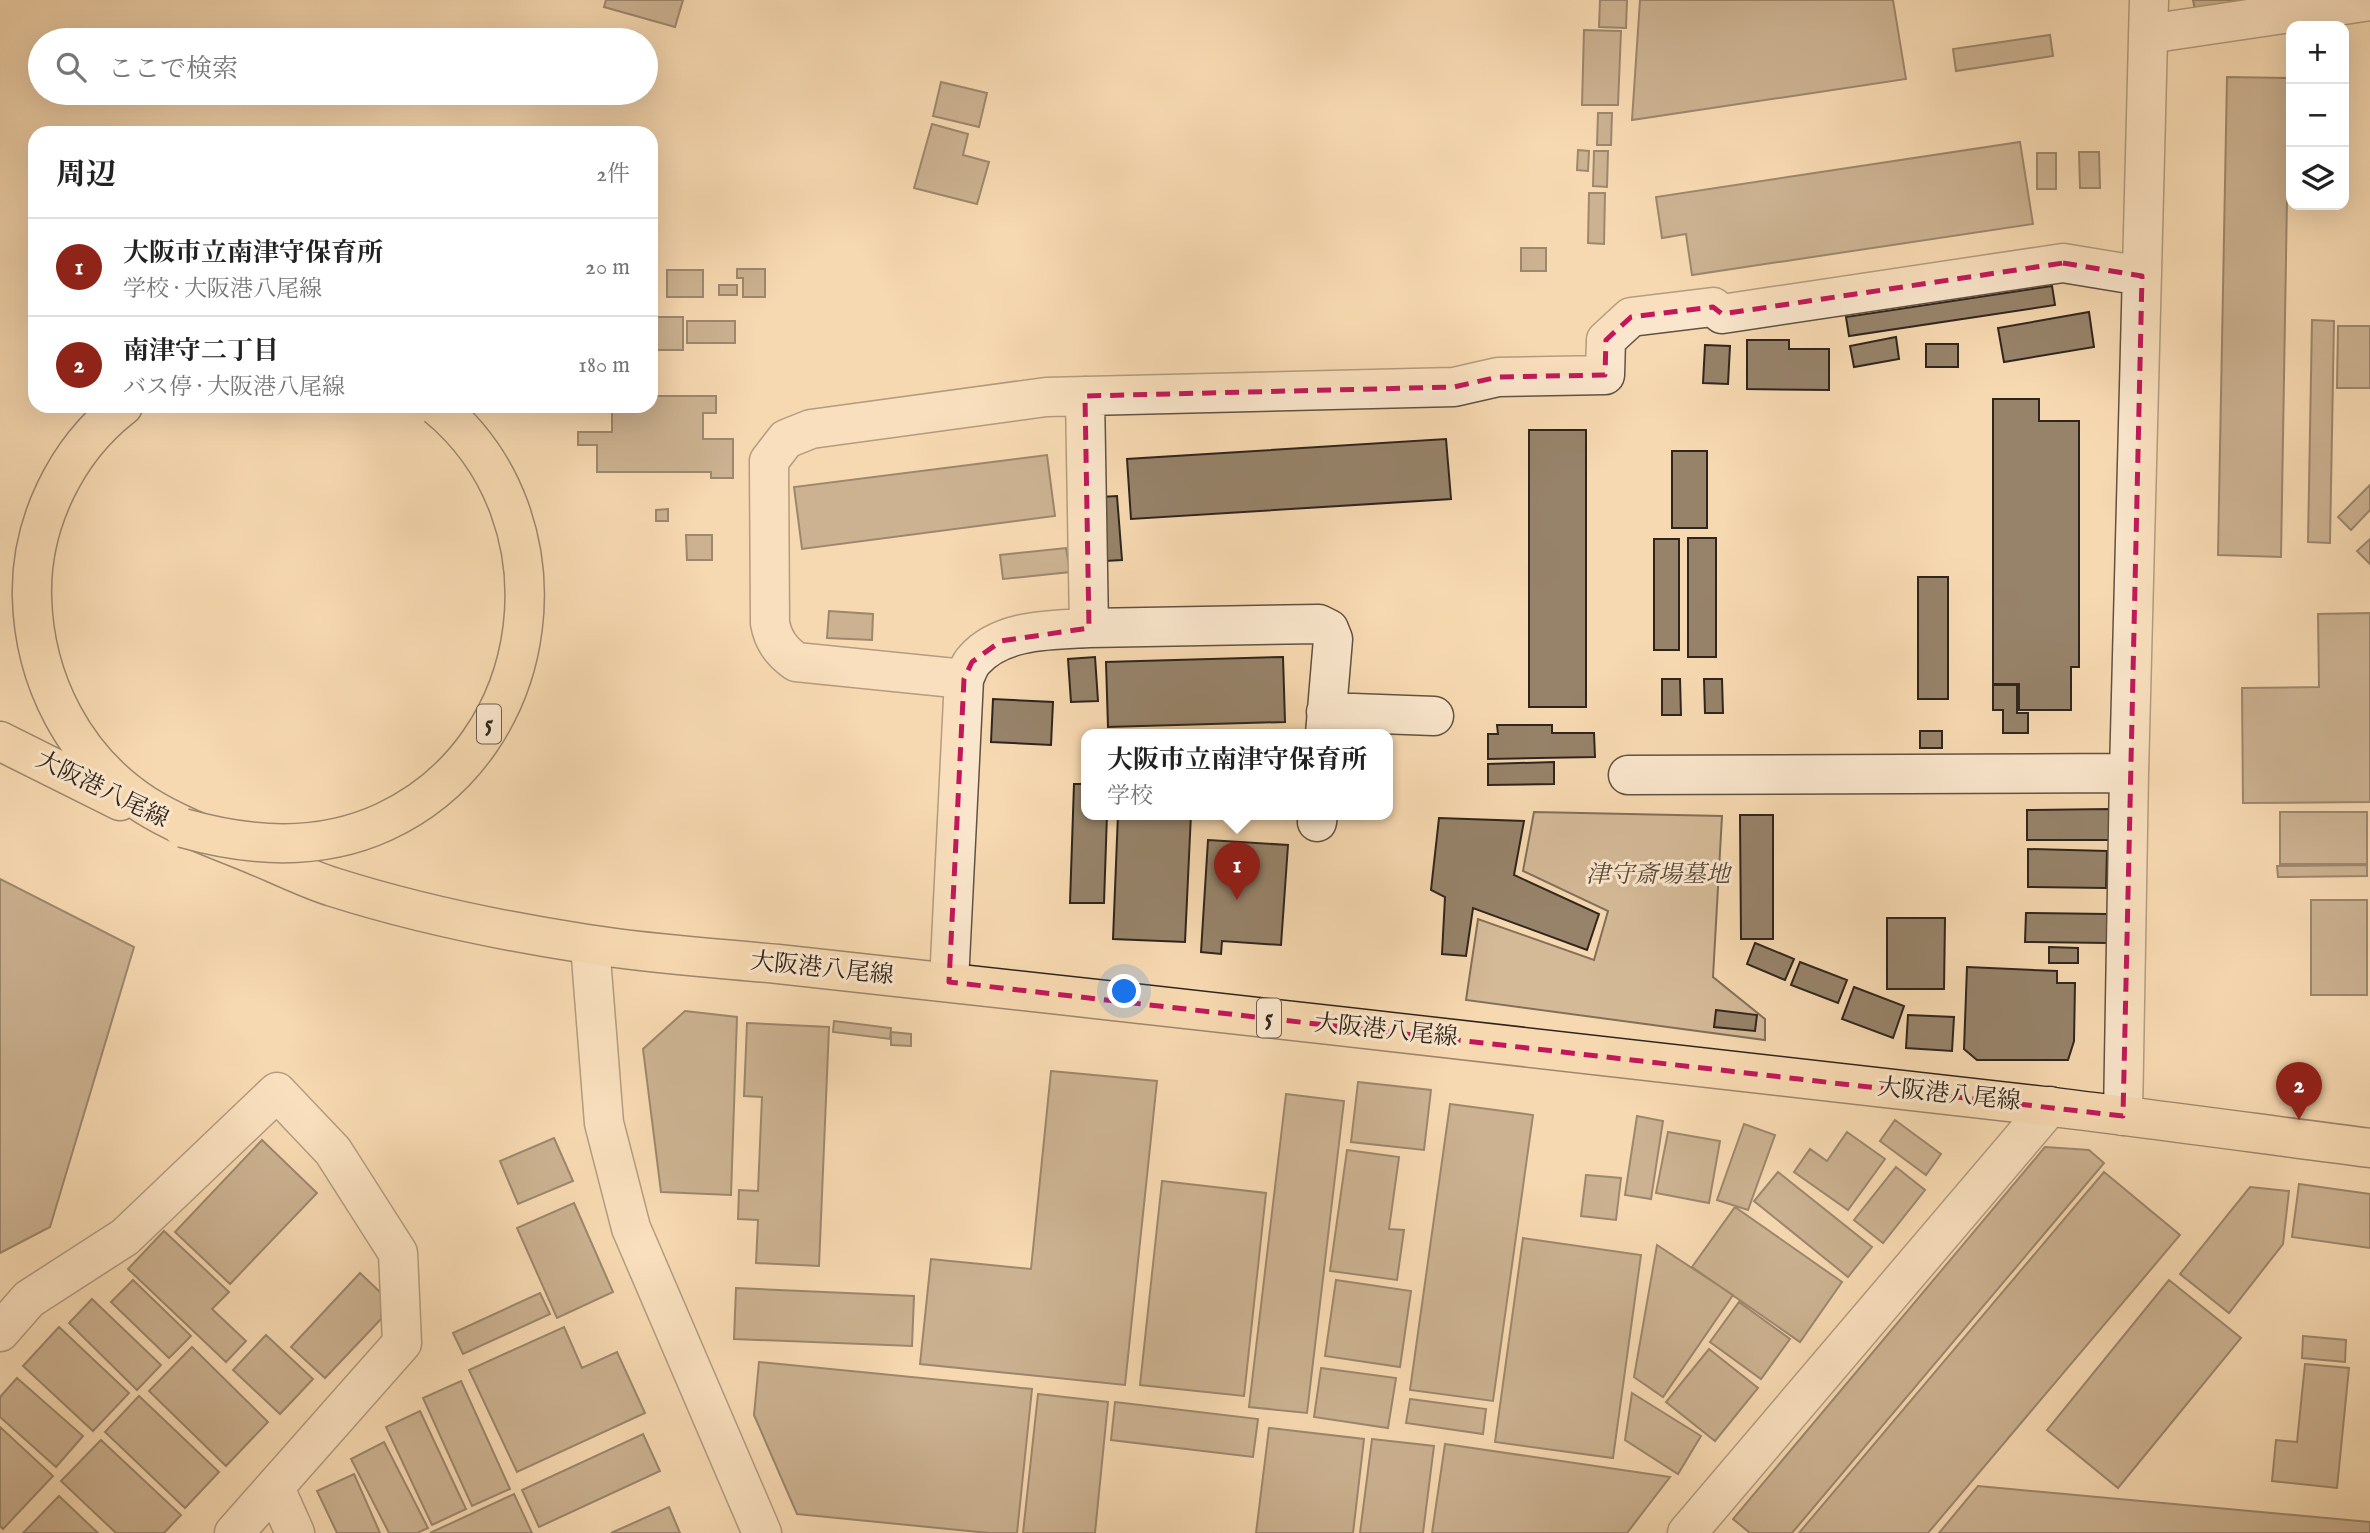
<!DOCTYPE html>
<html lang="ja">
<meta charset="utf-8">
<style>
:root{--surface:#fff;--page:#f6f6f6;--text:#222;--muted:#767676;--line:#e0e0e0;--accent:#8f2418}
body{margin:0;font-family:"IM FELL English","Noto Serif JP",serif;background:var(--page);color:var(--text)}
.controls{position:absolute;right:21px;top:21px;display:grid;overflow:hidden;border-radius:14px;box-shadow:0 7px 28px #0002}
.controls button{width:63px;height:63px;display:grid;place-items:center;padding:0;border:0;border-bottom:2px solid var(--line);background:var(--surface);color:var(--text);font:35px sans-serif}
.you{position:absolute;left:1125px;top:992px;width:24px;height:24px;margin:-18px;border:5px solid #fff;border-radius:50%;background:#1a73e8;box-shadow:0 0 0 10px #1a73e833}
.badge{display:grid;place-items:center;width:46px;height:46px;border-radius:50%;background:var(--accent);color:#fff;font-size:23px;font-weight:700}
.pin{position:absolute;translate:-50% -58px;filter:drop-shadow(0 2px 4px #0008)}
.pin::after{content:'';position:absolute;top:37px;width:24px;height:21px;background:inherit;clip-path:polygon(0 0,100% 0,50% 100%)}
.popup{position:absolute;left:1081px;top:729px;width:312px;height:91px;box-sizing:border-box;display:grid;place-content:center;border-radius:14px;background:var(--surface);filter:drop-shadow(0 2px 5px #0005);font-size:23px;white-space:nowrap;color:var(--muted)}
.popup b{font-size:26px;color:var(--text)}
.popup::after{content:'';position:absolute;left:50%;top:100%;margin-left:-14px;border:14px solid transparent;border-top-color:var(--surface)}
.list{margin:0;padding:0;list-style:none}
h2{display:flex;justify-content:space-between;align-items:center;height:91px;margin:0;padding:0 28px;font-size:30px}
h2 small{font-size:23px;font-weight:400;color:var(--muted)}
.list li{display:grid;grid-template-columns:46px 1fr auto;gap:21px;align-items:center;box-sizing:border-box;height:98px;padding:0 28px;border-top:2px solid var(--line)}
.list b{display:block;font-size:26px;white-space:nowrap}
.list p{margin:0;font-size:23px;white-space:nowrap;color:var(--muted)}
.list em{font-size:23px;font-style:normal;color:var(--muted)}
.icon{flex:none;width:38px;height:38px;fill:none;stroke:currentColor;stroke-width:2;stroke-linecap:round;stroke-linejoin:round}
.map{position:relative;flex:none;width:2370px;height:1533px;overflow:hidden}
.search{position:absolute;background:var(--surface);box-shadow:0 7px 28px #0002;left:28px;top:28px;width:630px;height:77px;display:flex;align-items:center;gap:18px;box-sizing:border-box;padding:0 24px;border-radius:38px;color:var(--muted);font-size:26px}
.panel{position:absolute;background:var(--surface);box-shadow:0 7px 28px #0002;left:28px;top:126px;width:630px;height:287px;border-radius:21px}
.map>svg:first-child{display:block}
.green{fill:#d5ba98;stroke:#82705b;stroke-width:2}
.building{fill:#97836a;stroke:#2f251e;stroke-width:2}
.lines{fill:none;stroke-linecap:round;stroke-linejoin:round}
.minor-casing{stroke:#615243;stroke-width:41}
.major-casing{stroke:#2f251e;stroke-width:41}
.minor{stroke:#fae6cc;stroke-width:38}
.major{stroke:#f7d9b1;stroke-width:38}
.major-bridge-casing{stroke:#2f251e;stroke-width:41;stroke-linecap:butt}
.major-bridge{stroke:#f7d9b1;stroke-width:38}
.marked{fill:none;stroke:#c2185b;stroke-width:5;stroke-dasharray:14 9;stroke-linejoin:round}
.labels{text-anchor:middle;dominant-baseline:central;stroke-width:6;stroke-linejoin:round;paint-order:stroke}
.shield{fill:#fae6cc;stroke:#6c5f52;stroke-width:2}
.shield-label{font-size:23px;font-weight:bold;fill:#2f251e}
.street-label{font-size:24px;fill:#2f251e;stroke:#fae6cc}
.park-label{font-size:24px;font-style:italic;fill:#584a3c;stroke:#fae6cc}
</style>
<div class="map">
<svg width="2370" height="1533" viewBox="0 0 2370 1533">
<rect width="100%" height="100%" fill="#f7d9b1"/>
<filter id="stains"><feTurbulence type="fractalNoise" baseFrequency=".00286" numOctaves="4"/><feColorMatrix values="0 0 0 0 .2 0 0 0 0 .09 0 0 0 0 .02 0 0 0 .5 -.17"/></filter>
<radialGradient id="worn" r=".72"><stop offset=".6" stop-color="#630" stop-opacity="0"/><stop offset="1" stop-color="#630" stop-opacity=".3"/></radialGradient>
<!-- green -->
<path class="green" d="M1534,812L1722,816L1713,977L1765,1019V1040L1466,1000L1478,919L1594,960L1608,911L1523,871Z"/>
<!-- building -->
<path class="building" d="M606,0H683L675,27L604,7Z
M1600,0H1627L1626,28L1599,27Z
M1640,0H1893L1906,79L1632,120Z
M2193,0H2265L2195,10Z
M1584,30L1621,31L1618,105H1582Z
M2050,35L2053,56L1956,71L1953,49Z
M2227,77L2289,78L2281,557L2218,555Z
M941,82L987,93L979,127L933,116Z
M1598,113H1612L1611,145H1597Z
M932,124L968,134L963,155L989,162L977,204L914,188Z
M2020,142L2033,224L1692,275L1686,234L1662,238L1656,197Z
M1578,150L1589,151L1588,171L1577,170Z
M1594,151H1608L1607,187L1593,186Z
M2079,152H2099L2100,188H2080Z
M2037,153H2056V189H2037Z
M1589,193H1605L1604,244L1588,243Z
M1521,248H1546V271H1521Z
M737,269H765V297H743V278H737Z
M667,270H703V297H667Z
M719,285H737V295H719Z
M2052,286L2055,305L1849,336L1846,317Z
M2089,312L2094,347L2004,362L1998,328Z
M651,317H683V350H651Z
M2312,320L2334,321L2330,543L2308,542Z
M687,321H735V343H687Z
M2338,326H2370V388H2337Z
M1896,337L1899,359L1854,367L1850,346Z
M1747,340H1789V349H1829V390L1747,389Z
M1926,344H1958V367H1926Z
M1705,345L1730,346L1728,384L1703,383Z
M651,396H716V413H703V439H733V478H711V472H597V445H578V432H612V406H651Z
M1993,399H2039V421H2079V667H2071V710H2019V684H1993Z
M558,406H599V412H558Z
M1529,430H1586V707H1529Z
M1446,439L1451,499L1131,519L1127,459Z
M1672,451H1707V528H1672Z
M1047,455L1055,516L802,549L794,487Z
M2370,485V510L2351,530L2338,517Z
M1117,496L1122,560L1105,561L1100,497Z
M668,509V521H656V510Z
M686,535H712V560H687Z
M1688,538H1716V657H1688Z
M1654,539H1679V650H1654Z
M2370,539V564L2357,551Z
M1066,548L1070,572L1003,579L1000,555Z
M1918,577H1948V699H1918Z
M829,611L873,614L872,640L827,638Z
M2370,613V802L2243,803L2242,688L2319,687L2318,614Z
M1095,657L1098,701L1071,702L1068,659Z
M1283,657L1285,722L1108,727L1106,662Z
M1662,679H1680L1681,715H1662Z
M1704,679H1722L1723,713H1705Z
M1993,685H2017V713H2028V733H2003V710H1993Z
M993,699L1053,702L1051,745L991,742Z
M1497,725H1552V733H1594L1595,757L1488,759V734H1498Z
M1920,731H1942V748H1920Z
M1554,762V784L1488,785V764Z
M1074,784H1086V814H1107L1104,903H1070Z
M2110,809V840H2027V810Z
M2280,812H2367V864H2280Z
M1118,814H1191L1185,942L1113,939Z
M1740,815H1773V939H1741Z
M1439,818L1524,821L1514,875L1599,914L1587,950L1473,908L1466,956L1442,954L1445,897L1431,890Z
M1208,840L1288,845L1281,945L1222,941L1221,954L1201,952Z
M2028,849L2107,851L2106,888L2028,887Z
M2367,865V876L2278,877L2277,866Z
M0,879L134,947L50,1227L0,1253Z
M2311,900H2367V995H2311Z
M2026,913L2107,914V943L2025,942Z
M1887,918H1945L1944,989H1887Z
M1755,943L1794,959L1785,980L1747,964Z
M2049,947L2078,948V963H2049Z
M1800,962L1847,980L1838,1003L1791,985Z
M1967,967L2057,971V983H2075L2074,1041L2068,1060H1977L1964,1049Z
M1854,987L1904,1006L1893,1038L1842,1019Z
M1716,1010L1757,1015L1755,1031L1714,1027Z
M685,1011L737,1017L731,1195L661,1192L643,1049Z
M1908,1015L1954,1017L1952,1051L1906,1048Z
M834,1021L891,1028L890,1039L833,1032Z
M747,1023L829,1027L819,1266L756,1263L758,1220L738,1219L739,1190L758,1191L762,1097L744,1096Z
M891,1032L911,1034V1046L891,1045Z
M1051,1071L1157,1081L1125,1385L920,1364L931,1259L1031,1269Z
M1358,1082L1431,1090L1424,1150L1351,1142Z
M1286,1094L1344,1101L1307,1413L1249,1407Z
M1450,1104L1533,1115L1493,1401L1410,1390Z
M1637,1116L1663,1121L1651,1199L1625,1195Z
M1895,1120L1941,1154L1926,1175L1880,1141Z
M1744,1124L1775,1135L1748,1210L1717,1200Z
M1668,1132L1720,1141L1709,1203L1656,1193Z
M1847,1132L1885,1159L1848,1210L1794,1172L1810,1149L1827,1161Z
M554,1138L573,1181L518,1204L500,1161Z
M262,1140L317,1193L230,1284L175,1232Z
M2045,1147L2089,1150L2104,1163L1792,1533H1750L1733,1519Z
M1347,1150L1399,1157L1389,1229L1404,1230L1397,1280L1330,1271Z
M1896,1167L1925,1190L1883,1243L1854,1220Z
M1778,1172L1872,1247L1848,1277L1754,1201Z
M2104,1172L2180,1235L1928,1533H1799Z
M1586,1175L1621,1178L1616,1220L1581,1216Z
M1162,1181L1266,1193L1244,1396L1140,1385Z
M2299,1184L2370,1194V1248L2292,1237Z
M2250,1187L2289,1191L2283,1244L2229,1313L2180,1274Z
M574,1203L613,1292L557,1318L517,1228Z
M1735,1207L1842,1282L1800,1342L1692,1267Z
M164,1231L229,1292L212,1309L246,1341L226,1362L128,1269Z
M1523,1238L1641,1255L1613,1458L1495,1442Z
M1657,1245L1733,1295L1663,1397L1634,1377Z
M360,1273L381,1293V1319L325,1378L291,1347Z
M133,1280L191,1336L169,1358L111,1302Z
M1336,1280L1411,1291L1400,1367L1325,1356Z
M2169,1280L2241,1338L2118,1488L2047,1430Z
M736,1288L914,1296L912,1346L734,1339Z
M540,1293L550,1314L463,1354L453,1333Z
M92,1299L161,1365L137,1390L69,1323Z
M1739,1302L1790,1339L1761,1379L1710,1342Z
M59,1327L129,1393L93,1431L23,1366Z
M564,1327L582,1368L617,1352L645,1413L517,1472L469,1370Z
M266,1335L313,1379L280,1414L233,1370Z
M2303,1336L2346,1340L2345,1362L2302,1358Z
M192,1347L268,1422L226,1466L149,1391Z
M1709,1349L1758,1388L1715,1441L1666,1402Z
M759,1362L1032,1389L1017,1533H989L797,1514L754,1415Z
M2305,1364L2349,1368L2337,1488L2272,1481L2276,1440L2297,1442Z
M1321,1368L1396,1378L1388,1428L1314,1417Z
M17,1378L83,1436L56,1467L0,1417V1397Z
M461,1381L510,1489L472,1506L423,1398Z
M1632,1393L1701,1436L1678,1474L1625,1440Z
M1038,1394L1108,1402L1095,1533H1023Z
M139,1396L219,1472L185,1508L105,1432Z
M1410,1399L1486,1409L1483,1434L1406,1423Z
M1115,1402L1258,1419L1253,1457L1111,1440Z
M420,1411L466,1509L432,1525L386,1427Z
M0,1427L53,1476L3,1529L0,1526Z
M1269,1428L1364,1439L1353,1533H1256Z
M643,1434L660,1471L539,1527L522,1490Z
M1372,1439L1434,1446L1423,1533H1360Z
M101,1440L181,1515L164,1533H116L61,1481Z
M384,1442L428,1528L417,1533H389L351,1459Z
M1445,1444L1670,1477L1627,1533H1432Z
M354,1474L380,1533H337L317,1491Z
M1978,1486L2370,1522V1533H1939Z
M514,1494L532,1533H430Z
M59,1496L98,1533H23Z
M669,1507L680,1533H611Z"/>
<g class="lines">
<!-- minor casing -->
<g class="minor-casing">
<path id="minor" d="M2148,34L2370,1
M1089,628L1319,624L1329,629L1333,639L1325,734
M964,679C967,673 969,665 974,660C1001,629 1051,630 1089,628L1085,396
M1326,712L1434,716
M1628,775L2129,773
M1317,822L1318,814
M590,945L604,1123L631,1228L762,1533
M949,982L964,679L796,662C781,651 773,640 770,623L769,461L786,439L811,429L1046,397L1454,387L1498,377L1605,375L1606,340L1631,317L1713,307L1722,314L2063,263L2142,276
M2123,1116L2129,773L2149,0
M0,1332L29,1299L125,1237L277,1092L333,1151L398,1253L402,1343L234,1533
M275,1488L295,1533
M1687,1533L2050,1106"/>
</g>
<!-- major casing -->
<g class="major-casing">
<path id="major" d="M123,406C66,450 30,524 32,597C34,680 74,759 145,805C180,827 219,840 257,856C282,866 307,879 333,887C415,913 502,931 587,944C650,954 714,958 778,964C887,975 996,987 1105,1000C1418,1035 1731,1069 2044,1106C2153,1119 2261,1134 2370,1148
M0,741L120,801"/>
</g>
<!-- minor -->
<use href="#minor" class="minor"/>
<!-- major -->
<use href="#major" class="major"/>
<!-- major-bridge casing -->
<g class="major-bridge-casing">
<path id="major-bridge" d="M183,828C250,847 319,852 384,822C546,747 574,519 437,406"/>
</g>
<!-- major-bridge -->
<use href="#major-bridge" class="major-bridge"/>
</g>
<!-- marked area -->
<path d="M0 0H2370V1533H0ZM2063,263L2142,276L2123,1116L949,982L964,679L972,662L1001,641L1089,628L1085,396L1454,387L1498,377L1605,375L1606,340L1631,317L1713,307L1722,314Z" fill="#f7d9b1" fill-opacity=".55" fill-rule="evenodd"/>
<path class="marked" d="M2063,263L2142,276L2123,1116L949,982L964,679L972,662L1001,641L1089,628L1085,396L1454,387L1498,377L1605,375L1606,340L1631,317L1713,307L1722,314Z"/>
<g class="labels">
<!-- shield labels -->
<g class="shield">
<rect x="477" y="704.5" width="24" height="39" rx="5"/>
<rect x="1257" y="998.5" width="24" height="39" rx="5"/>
</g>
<g class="shield-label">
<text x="489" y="724">5</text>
<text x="1269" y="1018">5</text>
</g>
<!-- street labels -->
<g class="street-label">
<text transform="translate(102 790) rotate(26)">大阪港八尾線</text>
<text transform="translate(822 969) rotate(6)">大阪港八尾線</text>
<text transform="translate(1386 1031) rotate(6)">大阪港八尾線</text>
<text transform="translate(1949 1095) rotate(6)">大阪港八尾線</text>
</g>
<!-- park labels -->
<g class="park-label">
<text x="1658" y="875">津守斎場墓地</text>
</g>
</g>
<rect width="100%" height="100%" filter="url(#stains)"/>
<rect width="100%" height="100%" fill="url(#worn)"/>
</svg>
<div class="controls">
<button>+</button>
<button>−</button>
<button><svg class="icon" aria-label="layers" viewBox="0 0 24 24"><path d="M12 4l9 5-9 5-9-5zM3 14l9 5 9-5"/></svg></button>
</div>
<div class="you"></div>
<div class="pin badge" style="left:1237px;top:900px">1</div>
<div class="popup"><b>大阪市立南津守保育所</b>学校</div>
<div class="pin badge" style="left:2299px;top:1120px">2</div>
<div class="search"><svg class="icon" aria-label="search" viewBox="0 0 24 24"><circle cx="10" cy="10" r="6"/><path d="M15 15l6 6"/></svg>ここで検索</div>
<section class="panel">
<h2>周辺<small>2件</small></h2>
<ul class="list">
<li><span class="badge">1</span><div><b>大阪市立南津守保育所</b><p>学校 · 大阪港八尾線</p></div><em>20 m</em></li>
<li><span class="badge">2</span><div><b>南津守二丁目</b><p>バス停 · 大阪港八尾線</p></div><em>180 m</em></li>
</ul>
</section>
</div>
